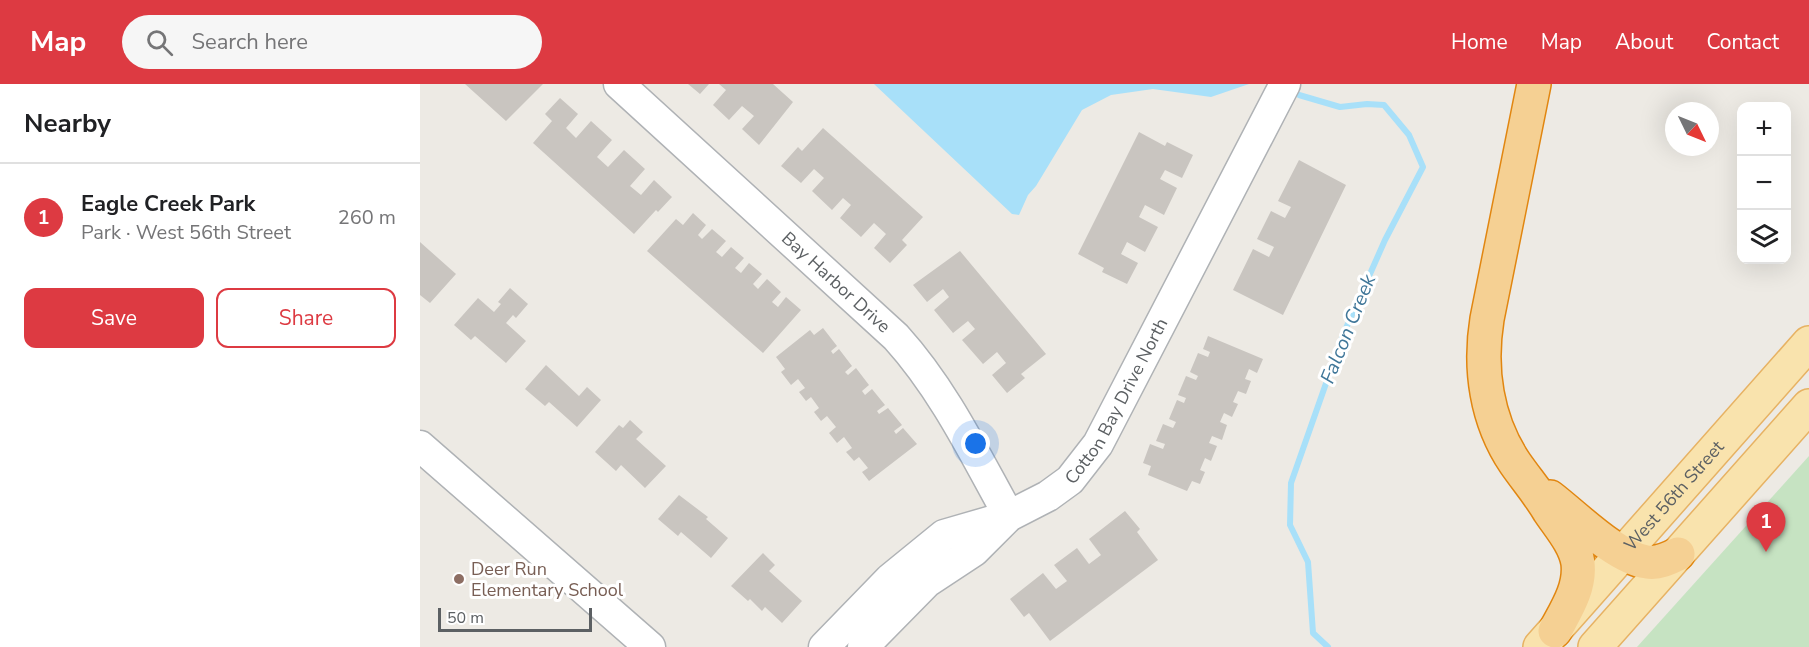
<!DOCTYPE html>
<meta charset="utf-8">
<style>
:root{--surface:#fff;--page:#f6f6f6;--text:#202124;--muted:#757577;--line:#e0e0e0;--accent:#dd3a42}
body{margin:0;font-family:"Nunito Sans",sans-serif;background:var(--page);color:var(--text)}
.controls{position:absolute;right:18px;top:18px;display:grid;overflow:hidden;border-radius:12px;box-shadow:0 6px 24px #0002}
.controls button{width:54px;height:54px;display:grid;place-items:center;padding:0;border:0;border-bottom:2px solid var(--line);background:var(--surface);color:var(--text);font:30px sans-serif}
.compass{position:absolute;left:1245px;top:18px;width:54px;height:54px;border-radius:50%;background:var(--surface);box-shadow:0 6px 24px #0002;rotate:133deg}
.scale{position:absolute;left:18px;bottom:15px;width:154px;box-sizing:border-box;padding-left:6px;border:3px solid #5c6063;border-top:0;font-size:16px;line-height:21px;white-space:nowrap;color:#5c6063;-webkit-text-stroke:4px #fff;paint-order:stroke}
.you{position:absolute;left:556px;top:360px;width:21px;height:21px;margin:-15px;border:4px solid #fff;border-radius:50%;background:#1a73e8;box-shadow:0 0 0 9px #1a73e833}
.badge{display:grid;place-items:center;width:39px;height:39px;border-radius:50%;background:var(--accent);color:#fff;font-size:20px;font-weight:700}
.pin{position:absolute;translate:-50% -50px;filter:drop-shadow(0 2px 3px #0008)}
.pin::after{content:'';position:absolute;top:32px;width:21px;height:18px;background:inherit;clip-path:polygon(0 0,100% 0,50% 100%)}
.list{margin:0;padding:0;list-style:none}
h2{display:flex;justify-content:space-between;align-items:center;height:78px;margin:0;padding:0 24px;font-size:26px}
h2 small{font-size:20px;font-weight:400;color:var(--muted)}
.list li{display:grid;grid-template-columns:39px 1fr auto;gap:18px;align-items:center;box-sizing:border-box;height:108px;padding:0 24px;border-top:2px solid var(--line)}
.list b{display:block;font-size:22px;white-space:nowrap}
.list p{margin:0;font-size:20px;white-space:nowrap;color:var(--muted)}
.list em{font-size:20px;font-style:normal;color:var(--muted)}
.actions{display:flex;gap:12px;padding:18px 24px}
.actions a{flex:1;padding:14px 0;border:2px solid var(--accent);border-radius:12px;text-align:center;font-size:21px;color:var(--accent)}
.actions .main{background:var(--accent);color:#fff}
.icon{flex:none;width:33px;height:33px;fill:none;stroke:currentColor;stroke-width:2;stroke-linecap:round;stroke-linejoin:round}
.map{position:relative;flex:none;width:1389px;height:563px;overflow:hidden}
header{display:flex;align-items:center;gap:36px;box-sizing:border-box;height:84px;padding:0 30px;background:var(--accent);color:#fff}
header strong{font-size:28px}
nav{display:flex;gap:33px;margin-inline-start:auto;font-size:21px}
.search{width:420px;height:54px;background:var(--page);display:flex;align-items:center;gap:15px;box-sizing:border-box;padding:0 21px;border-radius:33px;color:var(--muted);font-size:22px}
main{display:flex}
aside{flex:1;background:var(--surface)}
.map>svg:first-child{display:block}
.green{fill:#c6e3c2}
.water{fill:#a8e0f9}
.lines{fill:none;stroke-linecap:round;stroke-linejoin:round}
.stream{stroke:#a8e0f9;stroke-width:6}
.building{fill:#c9c5c0}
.minor-casing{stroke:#afb2b5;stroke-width:33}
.major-casing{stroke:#e7b263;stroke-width:36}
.highway-casing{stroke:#e18610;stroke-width:36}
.minor{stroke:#fff;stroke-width:30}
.major{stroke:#f9e3ad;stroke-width:33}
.highway{stroke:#f5d093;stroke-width:33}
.education-dot{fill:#8d6e63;stroke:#fff;stroke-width:2}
.labels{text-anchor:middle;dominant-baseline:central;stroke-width:6;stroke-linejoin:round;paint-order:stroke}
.street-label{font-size:18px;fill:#5c6063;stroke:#fff}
.education-label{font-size:18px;fill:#785e54;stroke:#fff;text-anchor:start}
.water-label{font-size:20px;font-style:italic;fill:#407799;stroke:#fff}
</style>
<header>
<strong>Map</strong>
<div class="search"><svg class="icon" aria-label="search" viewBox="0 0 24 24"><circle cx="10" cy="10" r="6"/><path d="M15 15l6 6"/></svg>Search here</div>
<nav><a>Home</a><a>Map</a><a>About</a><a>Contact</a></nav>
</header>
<main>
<aside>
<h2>Nearby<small></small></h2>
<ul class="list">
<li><span class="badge">1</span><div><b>Eagle Creek Park</b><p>Park · West 56th Street</p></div><em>260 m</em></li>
</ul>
<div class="actions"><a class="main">Save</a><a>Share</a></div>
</aside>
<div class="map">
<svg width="1389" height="563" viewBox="0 0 1389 563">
<rect width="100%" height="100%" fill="#edeae4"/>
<!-- green -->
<path class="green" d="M1389,372V563H1217Z"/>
<!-- water -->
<path class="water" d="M454,0H829L791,13L733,5L691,11L662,26L616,102L608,111L599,131L592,130Z"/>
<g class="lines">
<!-- stream -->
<path class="stream" d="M879,11L920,23L947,20L964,21L989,51L1003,83L965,156L923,251L871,399L870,441L888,478L893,549L908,563"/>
</g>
<!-- building -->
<path class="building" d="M45,0H123L86,37Z
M268,0H289L280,10Z
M299,0H353L373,18L339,61L322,45L334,32L322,22L309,36L293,21L306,6Z
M140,14L158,30L146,44L156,54L171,37L192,56L177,73L188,83L204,66L225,85L210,102L221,111L234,96L252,113L238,128L236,126L214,150L113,59L132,37L125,30Z
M403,44L503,133L482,156L487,161L470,179L454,164L466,150L454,139L441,153L420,134L431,121L423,114L412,126L392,107L404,94L394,85L381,99L361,82L378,63L382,67Z
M719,48L745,62L747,58L773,71L762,94L745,86L740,95L757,104L744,131L725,121L719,133L738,143L725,168L707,158L701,170L718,179L707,200L682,188L684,184L658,170Z
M879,76L926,101L863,231L813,206L833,165L849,173L854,163L837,155L851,127L865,134L871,123L858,117Z
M273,129L286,141L278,151L282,155L292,145L306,157L296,168L302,173L311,163L324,174L315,184L321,189L329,179L342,190L333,200L338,205L347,195L361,208L352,218L358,223L366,213L381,226L343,269L227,167L256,135L263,141Z
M0,158L36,190L10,219L0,211Z
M540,167L626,270L601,290L605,294L587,309L572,291L586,279L577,268L563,280L542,256L555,245L548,237L533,249L514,226L529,213L523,205L507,218L493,201Z
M90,204L108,220L96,234L93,231L86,239L106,257L86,279L55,252L51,256L34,241L58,214L74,228L81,220L78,218Z
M403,244L417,262L411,267L413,270L419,265L432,282L425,288L428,291L436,284L449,301L442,307L445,311L452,305L465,321L457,327L459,330L468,324L482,341L474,347L476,350L483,344L497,360L449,397L442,388L448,384L439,373L434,377L426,368L432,364L424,353L417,359L409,349L416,343L407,332L401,337L394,328L399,324L391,313L386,317L379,308L385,304L378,295L371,301L361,288L365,285L356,273L390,246L394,251Z
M788,252L843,275L837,289L829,285L825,295L831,297L826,310L818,307L813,318L818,320L812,333L804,329L800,338L807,341L802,356L792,352L789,359L797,362L791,377L785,374L780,386L785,388L780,400L772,397L767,407L728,391L731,382L723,379L730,360L743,365L745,360L736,357L743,340L753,344L756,338L749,335L757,316L764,319L766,314L758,311L766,292L776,296L778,292L770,288L778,269L788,273L790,268L783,265Z
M126,281L159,312L167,303L181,316L157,343L129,318L125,322L105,305Z
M210,336L223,348L216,355L246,382L225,404L201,381L196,387L175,368L199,341L203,344Z
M259,411L288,433L286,435L308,454L291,474L261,448L258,452L238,435Z
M705,427L720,445L717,448L738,476L630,557L609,529L604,533L590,515L623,489L636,505L647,497L634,481L657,464L669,480L681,471L669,455Z
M343,469L355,481L349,487L382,517L362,539L345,523L342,527L330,515L328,517L311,502Z"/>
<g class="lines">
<!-- minor casing -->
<g class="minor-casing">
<g id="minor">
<path id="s1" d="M199,0L476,253C524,306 555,371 589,432"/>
<path d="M0,362L230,563"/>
<path d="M404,563L470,495L524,451L586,433"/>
<path id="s2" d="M443,563L507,498L554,467L589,432L628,412L650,396L678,360L865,0"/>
</g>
</g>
<!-- major casing -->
<g class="major-casing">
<g id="major">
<path id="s3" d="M1120,563L1389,259"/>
<path d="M1175,563L1389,322"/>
</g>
</g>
<!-- highway casing -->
<g class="highway-casing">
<path id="highway" d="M1114,0L1067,235C1059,284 1066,336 1095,379C1106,395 1119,410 1129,427C1139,442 1155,460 1158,479C1161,504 1146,526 1135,547
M1130,413C1155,432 1196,474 1227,478C1238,480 1248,475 1258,470"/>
</g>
<!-- minor -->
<use href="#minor" class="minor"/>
<!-- major -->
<use href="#major" class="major"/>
<!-- highway -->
<use href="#highway" class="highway"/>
</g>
<!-- markers -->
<circle class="education-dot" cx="39" cy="495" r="6"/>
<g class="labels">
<!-- street labels -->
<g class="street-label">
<text stroke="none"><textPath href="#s1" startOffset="294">Bay Harbor Drive</textPath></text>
<text stroke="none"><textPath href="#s2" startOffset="360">Cotton Bay Drive North</textPath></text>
<text stroke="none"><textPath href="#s3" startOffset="202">West 56th Street</textPath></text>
</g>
<!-- education labels -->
<g class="education-label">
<text x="51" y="485">Deer Run<tspan x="51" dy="21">Elementary School</tspan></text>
</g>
<!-- water labels -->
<g class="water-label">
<text transform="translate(928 245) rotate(-68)">Falcon Creek</text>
</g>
</g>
</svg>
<div class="controls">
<button>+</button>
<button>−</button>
<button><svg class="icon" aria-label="layers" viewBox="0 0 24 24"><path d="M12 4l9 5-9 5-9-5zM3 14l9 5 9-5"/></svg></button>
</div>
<svg class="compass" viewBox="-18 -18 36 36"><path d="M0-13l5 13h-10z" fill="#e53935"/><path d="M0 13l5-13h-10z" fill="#757577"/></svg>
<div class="scale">50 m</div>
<div class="you"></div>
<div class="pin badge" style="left:1346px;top:468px">1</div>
</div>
</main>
